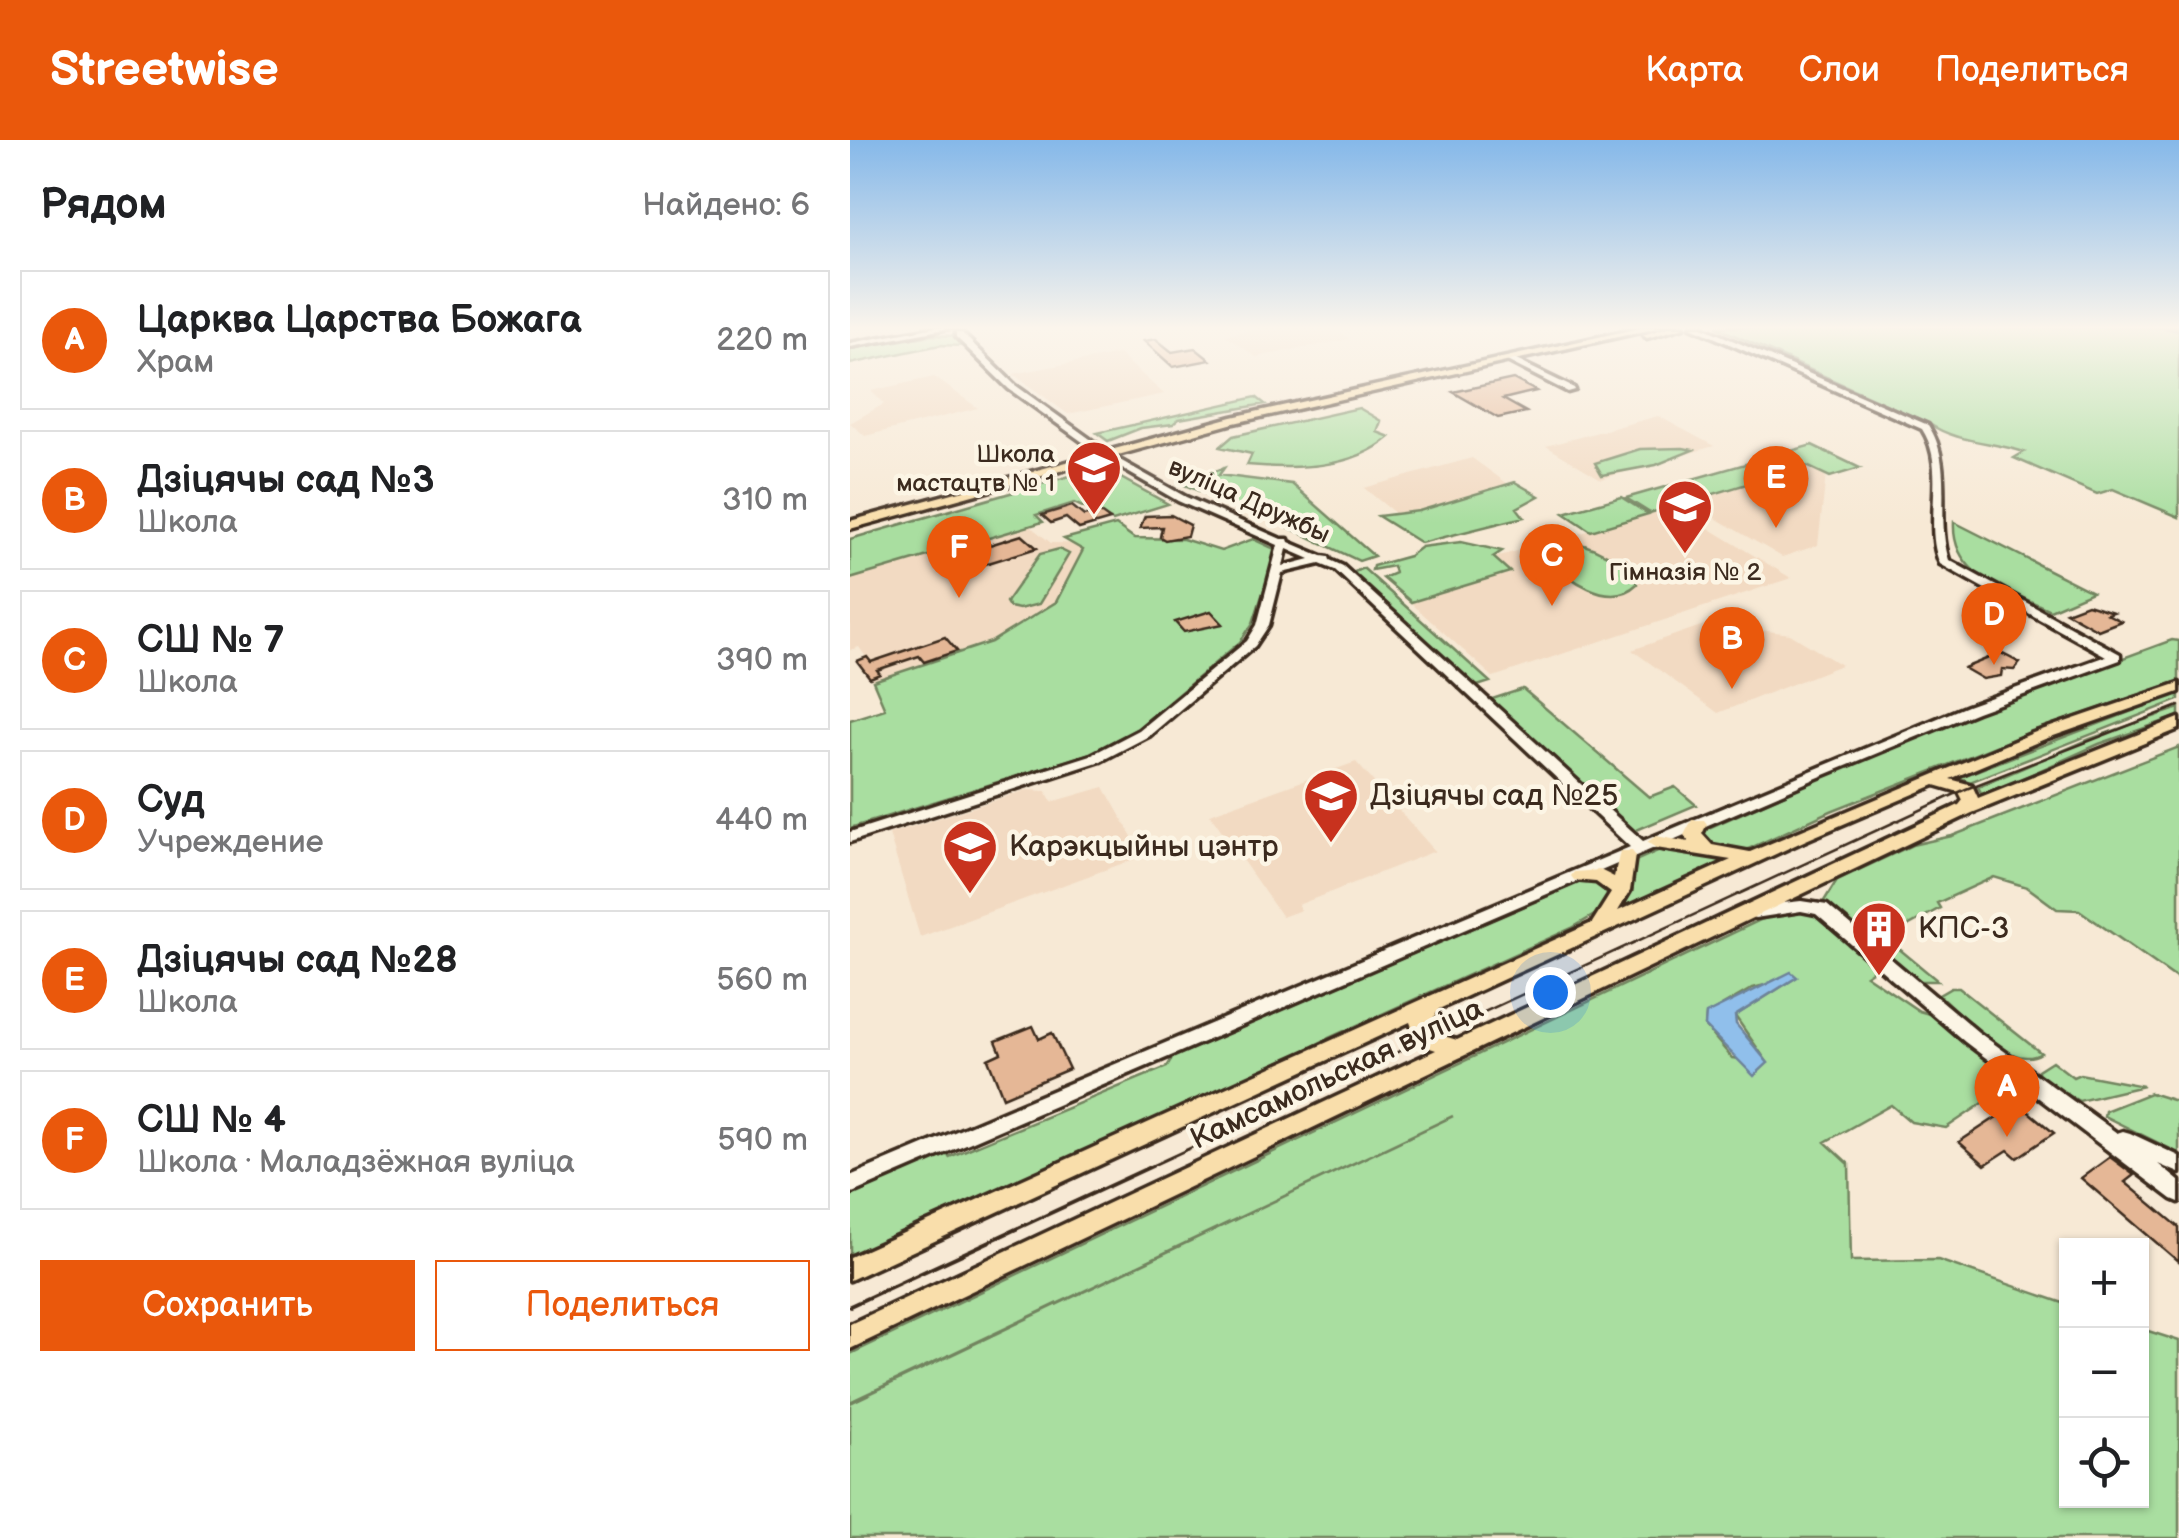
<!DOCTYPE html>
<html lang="ru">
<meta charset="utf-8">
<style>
:root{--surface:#fff;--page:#f2f2f2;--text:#202124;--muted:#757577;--line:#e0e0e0;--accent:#ea580c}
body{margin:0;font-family:"Balsamiq Sans",sans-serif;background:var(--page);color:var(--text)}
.controls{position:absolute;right:30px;bottom:30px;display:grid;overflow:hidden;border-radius:0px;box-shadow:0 2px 8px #0004}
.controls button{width:90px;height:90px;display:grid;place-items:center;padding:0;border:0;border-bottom:2px solid var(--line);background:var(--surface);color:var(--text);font:50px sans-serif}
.you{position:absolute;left:700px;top:852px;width:35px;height:35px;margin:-25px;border:8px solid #fff;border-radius:50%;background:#1a73e8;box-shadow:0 0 0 15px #1a73e833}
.badge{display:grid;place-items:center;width:65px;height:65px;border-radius:50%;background:var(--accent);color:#fff;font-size:32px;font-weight:700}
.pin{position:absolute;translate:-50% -82px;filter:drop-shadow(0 2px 5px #0008)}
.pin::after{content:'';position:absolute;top:52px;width:35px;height:30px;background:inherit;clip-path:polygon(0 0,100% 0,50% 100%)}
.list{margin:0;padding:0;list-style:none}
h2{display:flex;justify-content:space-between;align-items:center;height:130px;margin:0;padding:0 40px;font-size:42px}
h2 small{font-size:32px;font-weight:400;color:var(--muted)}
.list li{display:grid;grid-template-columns:65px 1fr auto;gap:30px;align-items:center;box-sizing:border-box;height:140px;margin:0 20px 20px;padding:0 20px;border:2px solid var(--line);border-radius:0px}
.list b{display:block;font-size:38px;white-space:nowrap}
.list p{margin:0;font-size:32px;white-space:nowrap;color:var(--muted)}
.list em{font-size:32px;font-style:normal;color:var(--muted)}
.actions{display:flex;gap:20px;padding:30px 40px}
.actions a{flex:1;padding:22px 0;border:2px solid var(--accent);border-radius:0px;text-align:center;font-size:35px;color:var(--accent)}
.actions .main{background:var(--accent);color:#fff}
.icon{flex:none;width:55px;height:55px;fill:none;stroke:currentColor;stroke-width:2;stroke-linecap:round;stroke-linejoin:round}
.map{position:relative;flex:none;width:1329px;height:1398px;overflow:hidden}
header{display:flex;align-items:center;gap:60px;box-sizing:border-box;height:140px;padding:0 50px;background:var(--accent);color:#fff}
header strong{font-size:48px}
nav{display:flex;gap:55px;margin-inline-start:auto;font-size:35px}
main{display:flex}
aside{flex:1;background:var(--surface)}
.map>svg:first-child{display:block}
.built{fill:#f2dac2}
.green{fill:#a9dea0;stroke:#72845f;stroke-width:2.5;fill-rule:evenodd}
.water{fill:#90bfeb;stroke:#6e8399;stroke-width:2.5}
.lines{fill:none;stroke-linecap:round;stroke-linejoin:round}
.stream{stroke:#6e8399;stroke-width:2.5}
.building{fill:#e5b796;stroke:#3b2a1e;stroke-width:2.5}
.minor-casing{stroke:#3b2a1e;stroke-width:7}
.major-casing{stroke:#3b2a1e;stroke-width:7}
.minor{fill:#fcf5e5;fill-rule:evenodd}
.major{fill:#f9deab;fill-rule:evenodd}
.tram-far1{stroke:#3b2a1e;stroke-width:2.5}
.tram{stroke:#3b2a1e;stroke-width:4}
.labels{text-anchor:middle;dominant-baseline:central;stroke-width:9;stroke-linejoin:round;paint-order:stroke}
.far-poi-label{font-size:25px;fill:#3b2a1e;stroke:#fcf5e5;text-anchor:end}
.far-street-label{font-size:25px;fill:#3b2a1e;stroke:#fcf5e5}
.poi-label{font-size:30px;fill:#3b2a1e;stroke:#fcf5e5;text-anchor:start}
.street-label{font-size:30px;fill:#3b2a1e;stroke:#fcf5e5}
</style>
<header>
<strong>Streetwise</strong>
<nav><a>Карта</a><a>Слои</a><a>Поделиться</a></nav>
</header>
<main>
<aside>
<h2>Рядом<small>Найдено: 6</small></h2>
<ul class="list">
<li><span class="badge">A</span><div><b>Царква Царства Божага</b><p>Храм</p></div><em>220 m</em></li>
<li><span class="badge">B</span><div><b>Дзіцячы сад №3</b><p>Школа</p></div><em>310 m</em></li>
<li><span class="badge">C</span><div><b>СШ № 7</b><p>Школа</p></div><em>390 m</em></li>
<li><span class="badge">D</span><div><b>Суд</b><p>Учреждение</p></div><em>440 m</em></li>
<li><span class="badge">E</span><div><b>Дзіцячы сад №28</b><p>Школа</p></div><em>560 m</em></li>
<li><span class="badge">F</span><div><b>СШ № 4</b><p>Школа · Маладзёжная вуліца</p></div><em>590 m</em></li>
</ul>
<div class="actions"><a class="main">Сохранить</a><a>Поделиться</a></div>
</aside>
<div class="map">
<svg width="1329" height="1398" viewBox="0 0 1329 1398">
<rect width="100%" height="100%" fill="#f7e9d5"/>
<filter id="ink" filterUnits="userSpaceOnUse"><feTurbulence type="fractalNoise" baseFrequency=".01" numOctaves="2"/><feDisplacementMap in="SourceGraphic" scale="20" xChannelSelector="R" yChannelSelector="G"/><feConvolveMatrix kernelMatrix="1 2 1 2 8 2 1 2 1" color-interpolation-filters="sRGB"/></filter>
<g filter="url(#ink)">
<!-- built -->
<path class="built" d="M416,187H481L500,199L406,217L375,195Z
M269,214L314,254L218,274L163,234Z
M84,237L128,268L15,296L0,283L34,264L21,251Z
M808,276L864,306L751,339L696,306Z
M622,318L680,360L568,392L514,348Z
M957,326L976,335L968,405L932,417L838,362Z
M824,367L941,438L643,537L542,446Z
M180,386L201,403L242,404L210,478L23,541L7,521L16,517L9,507L0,510V439Z
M874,478L896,488L940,494L991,525L868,573L782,510Z
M506,622L585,711L448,765L451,770L432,777L360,674Z
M254,647L293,716L70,797L39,694L177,650L196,651L202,662Z"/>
<!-- green -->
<path class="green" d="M866,187H1329V377L1263,349L1247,354L1164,318L1174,312C1140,301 1107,303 1078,283Z
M82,195L105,196L113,206L90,205L0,224V209Z
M406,257L415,264L329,279L323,284L291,288L258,301L247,293Z
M509,268L531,281L527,292L540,297C501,330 445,329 397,325L402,314L370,307L383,296Z
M962,305L1010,328L980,337L957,326L800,373L776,358Z
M833,308L843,310L806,325L752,335L745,323L790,309Z
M251,327L318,364L263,381L224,363L186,375L193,382L0,439V399Z
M374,328L369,335L442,344L524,416L509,421L425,381L429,377L405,374L330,343Z
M665,342L689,356L667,368L674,377L571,403L528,376L569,371Z
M771,357L798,374L741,391L714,373Z
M1104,382L1242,452L1200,470C1158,449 1101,438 1104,382Z
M266,385L284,398L333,399L371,411L403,399L427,410L403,483L390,502L288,588L241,613L0,688V580L35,569L23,541L141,502L206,462L233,410L214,399Z
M611,402L652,411L643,417L660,432L561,462L533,438L545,433L543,426L522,430L523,426L559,416L571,407Z
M716,402C738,402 778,422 787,444C759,471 716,437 695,416L699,407Z
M209,409L219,414L189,464L169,469L159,467L156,462L190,414Z
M513,428L640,542L624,547L500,434Z
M1322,500L1329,501V541L1186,590L981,671L894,711L862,707L853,697L856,689L1086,587Z
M673,549L799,657L825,647L846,665L782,692L639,560Z
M1329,553V560L1120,642L1110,637Z
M1329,568V576L1249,604L1133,656L1128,647L1240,599Z
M1329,607V840L1229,770L1207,769L1177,747L1144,737L1087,763L1090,768L1036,798L1088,841H1063L974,761L987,740L1062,705L1102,696Z
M814,708L877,720L773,768L783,722Z
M732,741L747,742L759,757L746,774L722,788L479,898L364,957L0,1117V1051L96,1010L99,1017L317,927L323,917Z
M944,770L967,771L1028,827L1016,835L1069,871L1090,877L1149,926L1154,949L1096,988L1061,982L1041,965L975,1002L999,1024L1001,1121L1088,1120L1216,1164V1360H1292V1189L1329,1201V1398H0V1263L603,976L0,1262V1214L910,780ZM947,837L885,876L917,922L882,918L855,886L856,875L903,848Z
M1101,848H1109L1191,913C1159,933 1113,875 1089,855Z
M1202,921L1223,937L1230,934L1293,946L1229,961L1188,938V930Z
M1300,953L1329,962V1013L1254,976L1255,971Z"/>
<!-- water -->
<path class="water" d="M941,832L947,837L885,876L886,884L918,923L904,936L855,886L856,874Z"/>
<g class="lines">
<!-- stream -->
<path class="stream" d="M1309,187L1329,191"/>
</g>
<!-- building -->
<path class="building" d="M306,199L322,212L345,208L360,220L323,227L294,201Z
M663,239L686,251L653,259L676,272L648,278L603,252Z
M222,366L234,376L249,372L260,380L229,389L216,378L201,383L192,375Z
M321,375L340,385L337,396L315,400L310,397L312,387L290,388L295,376Z
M172,395L187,408L135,424L120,411Z
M1237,464L1263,472L1257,474L1271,481L1248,490L1216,472Z
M361,471L373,484L334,492L325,482Z
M95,497L107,511L74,522L69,516L27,530L30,534L20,538L7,521L17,517L21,522Z
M1151,513L1170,523L1164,530L1152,529L1151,536L1133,539L1114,528Z
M183,886L189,899L202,893L219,929L153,957L138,919L151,913L146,901Z
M1168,963L1204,993L1167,1018L1158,1010L1135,1025L1109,1002Z
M1260,1017L1284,1035L1275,1042L1329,1087V1122L1231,1038Z"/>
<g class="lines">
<!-- minor casing -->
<g class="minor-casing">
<path id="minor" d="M86,187H105L0,207V203Z
M841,187H852L1078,285C1105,325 1085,376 1099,420L1270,514V520L1127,572L967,638L0,1054V1036L780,707L485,430L470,424L432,433L419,485L405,506L299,596L251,621L0,702V692L241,615L289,590L397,501L407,485L428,405L328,361L262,323L159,249L106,197V193H112L165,245L268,319L336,357L431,399H438L439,402L472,416L479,417L480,420L493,426L793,701L1117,566L1256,516L1090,424C1072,382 1098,329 1072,289ZM437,409L460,419L433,426Z
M660,217L724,248L725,250L718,252L657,221L656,219Z
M951,761L977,765L1128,892L1267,993L1273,991L1280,993L1329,1016V1033L1308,1024L1329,1041V1062L1322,1059L1115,902L966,774L951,771L905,778L899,776L897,772L899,768L905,766Z"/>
</g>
<!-- major casing -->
<g class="major-casing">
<path id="major" d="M794,187H812L384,283L0,389V381L382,277Z
M818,187H834L797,198L793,195Z
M1329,543V552L1195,599L1100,639L1122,645L1128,658L1329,578V589L1122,673L0,1209V1184L586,910L568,904L560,882L0,1140V1117L742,783L761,753L746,742L724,740L721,736L724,732L750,730L764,737L770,711H782L785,715L780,751L768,771L881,720L806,708L797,702L806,696L839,702L834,695L842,680H854L857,684L852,694L862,705L900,712L1183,593ZM1085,645L1109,652L1113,660L1109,665L607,900L584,893L580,884L589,869L956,700Z"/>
</g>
<!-- minor -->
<use href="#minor" class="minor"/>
<!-- major -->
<use href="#major" class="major"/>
<!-- tram-far1 -->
<path class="tram-far1" d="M297,1028L1116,649L1329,566"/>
<!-- tram -->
<path class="tram" d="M0,1166L302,1026"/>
</g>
</g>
<!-- sky -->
<linearGradient id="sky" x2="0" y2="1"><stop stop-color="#85b8e9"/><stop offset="0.49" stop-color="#fbf5ec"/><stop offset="1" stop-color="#fbf5ec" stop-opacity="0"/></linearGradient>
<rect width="1329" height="383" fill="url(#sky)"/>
<!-- icons -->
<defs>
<g id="school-pin" transform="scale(2.875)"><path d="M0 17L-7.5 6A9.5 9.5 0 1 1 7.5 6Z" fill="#c8321e" stroke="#fcf5e5"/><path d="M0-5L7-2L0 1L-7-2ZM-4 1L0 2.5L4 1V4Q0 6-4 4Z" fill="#fff"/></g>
<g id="building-pin" transform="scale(2.875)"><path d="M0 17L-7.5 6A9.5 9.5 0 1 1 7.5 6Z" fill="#c8321e" stroke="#fcf5e5"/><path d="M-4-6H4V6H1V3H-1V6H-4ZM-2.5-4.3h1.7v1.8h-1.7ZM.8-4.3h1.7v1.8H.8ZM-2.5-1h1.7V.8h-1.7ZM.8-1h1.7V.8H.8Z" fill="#fff"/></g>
</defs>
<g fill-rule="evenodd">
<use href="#school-pin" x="244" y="328"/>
<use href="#school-pin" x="835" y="367"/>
<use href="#school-pin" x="481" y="656"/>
<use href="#school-pin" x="120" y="707"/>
<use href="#building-pin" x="1029" y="789"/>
</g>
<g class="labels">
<!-- far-poi labels -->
<g class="far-poi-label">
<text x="205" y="314">Школа<tspan x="205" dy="29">мастацтв № 1</tspan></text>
<text x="835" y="432" text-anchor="middle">Гімназія № 2</text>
</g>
<!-- far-street labels -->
<g class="far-street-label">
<text transform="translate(399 361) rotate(24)">вуліца Дружбы</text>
</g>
<!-- poi labels -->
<g class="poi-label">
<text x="520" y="656">Дзіцячы сад №25</text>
<text x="159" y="707">Карэкцыйны цэнтр</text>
<text x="1068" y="789">КПС-3</text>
</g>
<!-- street labels -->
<g class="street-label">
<text transform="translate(487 934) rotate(-25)">Камсамольская вуліца</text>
</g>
</g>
</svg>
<div class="controls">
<button>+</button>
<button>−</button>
<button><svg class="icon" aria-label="locate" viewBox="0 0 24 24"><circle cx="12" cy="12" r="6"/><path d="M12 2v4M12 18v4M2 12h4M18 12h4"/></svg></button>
</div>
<div class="you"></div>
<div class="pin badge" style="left:1157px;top:997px">A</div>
<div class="pin badge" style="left:882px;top:549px">B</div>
<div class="pin badge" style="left:702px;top:466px">C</div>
<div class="pin badge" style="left:1144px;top:525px">D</div>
<div class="pin badge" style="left:926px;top:388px">E</div>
<div class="pin badge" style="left:109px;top:458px">F</div>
</div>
</main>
